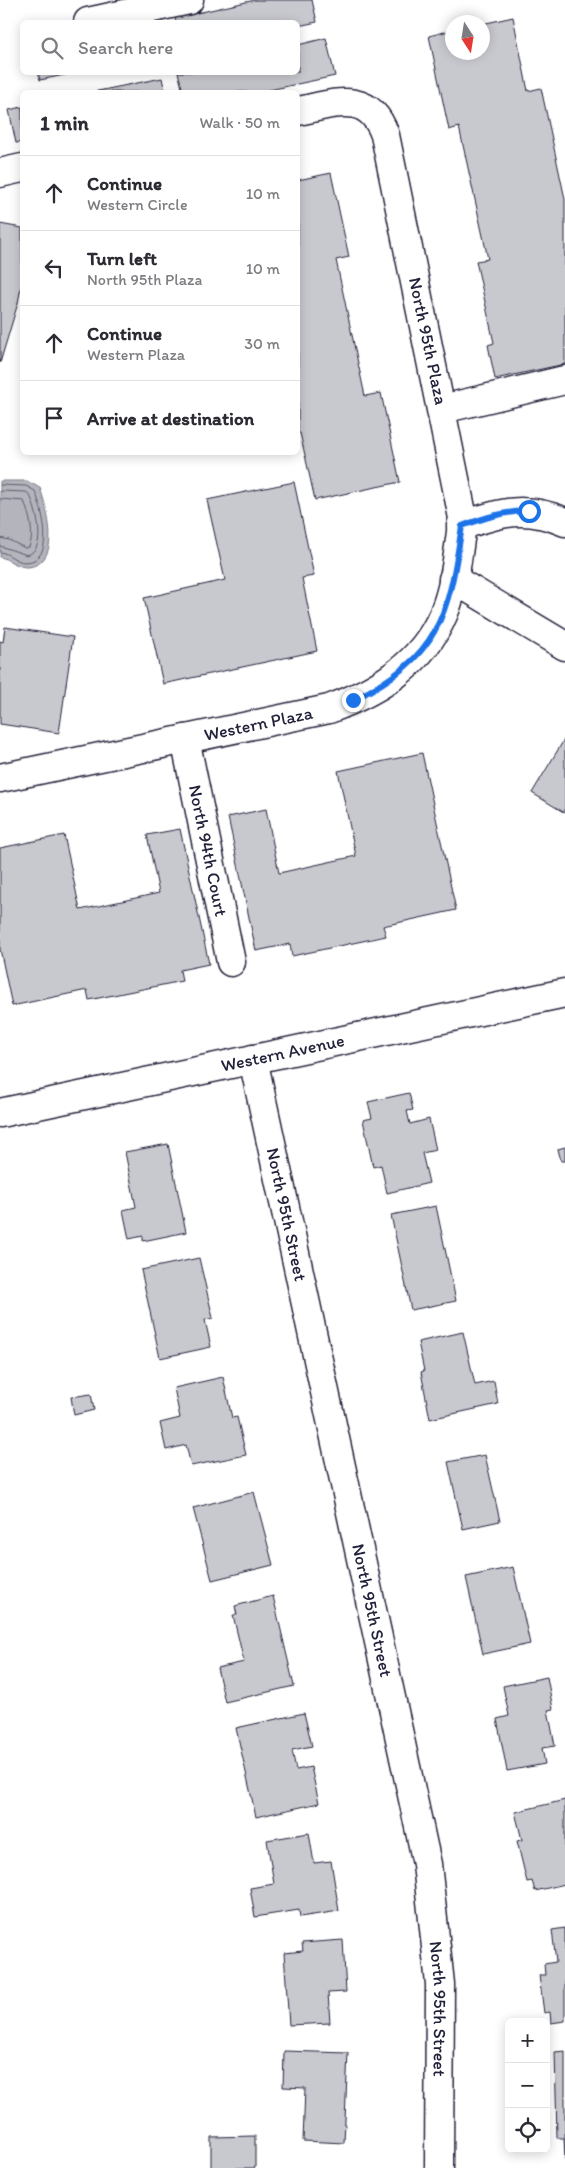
<!DOCTYPE html>
<meta charset="utf-8">
<style>
:root{--surface:#fff;--page:#f2f2f3;--text:#2b2b33;--muted:#7c7c81;--line:#e1e1e2}
body{margin:0;font-family:Itim,sans-serif;background:var(--page);color:var(--text)}
.controls{position:absolute;right:15px;bottom:15px;display:grid;overflow:hidden;border-radius:8px;box-shadow:0 2px 12px #0003}
.controls button{width:45px;height:45px;display:grid;place-items:center;padding:0;border:0;border-bottom:1px solid var(--line);background:var(--surface);color:var(--text);font:25px sans-serif}
.compass{position:absolute;left:445px;top:15px;width:45px;height:45px;border-radius:50%;background:var(--surface);box-shadow:0 2px 12px #0003;rotate:168deg}
.stop{position:absolute;width:15px;height:15px;margin:-11px;border:4px solid #1a73e8;border-radius:50%;background:#fff}
.stop.end{background:#1a73e8;border-color:#fff;box-shadow:0 1px 5px #0008}
.list{margin:0;padding:0;list-style:none}
h2{display:flex;justify-content:space-between;align-items:center;height:65px;margin:0;padding:0 20px;font-size:21px}
h2 small{font-size:16px;font-weight:400;color:var(--muted)}
.list li{display:grid;grid-template-columns:32px 1fr auto;gap:15px;align-items:center;box-sizing:border-box;height:75px;padding:0 20px;border-top:1px solid var(--line)}
.list b{display:block;font-size:19px;white-space:nowrap}
.list p{margin:0;font-size:16px;white-space:nowrap;color:var(--muted)}
.list em{font-size:16px;font-style:normal;color:var(--muted)}
.icon{flex:none;width:28px;height:28px;fill:none;stroke:currentColor;stroke-width:2;stroke-linecap:round;stroke-linejoin:round}
.map{position:relative;flex:none;width:565px;height:2168px;overflow:hidden}
.search{position:absolute;background:var(--surface);box-shadow:0 2px 12px #0003;left:20px;top:20px;width:280px;height:55px;display:flex;align-items:center;gap:12px;box-sizing:border-box;padding:0 18px;border-radius:8px;color:var(--muted);font-size:19px}
.panel{position:absolute;background:var(--surface);box-shadow:0 2px 12px #0003;left:20px;top:90px;width:280px;height:365px;border-radius:8px}
.map>svg:first-child{display:block}
.water{fill:#b4b4bc;stroke:#7a7a88}
.lines{fill:none;stroke-linecap:round;stroke-linejoin:round}
.shore{stroke:#5c5c6f;stroke-width:1}
.building{fill:#c8c8cf;stroke:#22223b}
.minor-casing{stroke:#22223b;stroke-width:31}
.minor{stroke:#fff;stroke-width:28}
.route{stroke:#1a73e8;stroke-width:6}
.labels{text-anchor:middle;dominant-baseline:central;stroke-width:4;stroke-linejoin:round;paint-order:stroke}
.street-label{font-size:18px;fill:#22223b;stroke:#fff}
</style>
<div class="map">
<svg width="565" height="2168" viewBox="0 0 565 2168">
<rect width="100%" height="100%" fill="#fff"/>
<filter id="ink" filterUnits="userSpaceOnUse"><feTurbulence type="fractalNoise" baseFrequency=".02" numOctaves="2"/><feDisplacementMap in="SourceGraphic" scale="10" xChannelSelector="R" yChannelSelector="G"/><feConvolveMatrix kernelMatrix="1 2 1 2 8 2 1 2 1" color-interpolation-filters="sRGB"/></filter>
<g filter="url(#ink)">
<!-- water -->
<path class="water" d="M0,481H27L40,488C47,508 63,562 29,567C18,568 9,559 0,557Z"/>
<g class="lines">
<!-- shore -->
<path class="shore" d="M0,485L26,486L35,491C42,508 57,562 25,562C16,562 9,553 0,552
M0,491L26,492L30,495C36,510 48,549 27,555L0,546
M0,499L24,501C29,514 35,535 29,547L25,548L9,540L0,538"/>
</g>
<!-- building -->
<path class="building" d="M255,0H312L317,22L298,26V22H176L175,18Z
M513,17L528,91L541,88L565,199V364L495,379L488,345L494,343L476,261L488,259L459,127L449,130L429,36L452,30V52H482V24Z
M326,38L335,76L260,92H183L178,72H298V45Z
M38,72H79L40,80Z
M162,78L165,92H93Z
M22,107V142L16,143L9,110Z
M331,173L349,257L336,260L365,396L381,393L400,482L315,500L300,433H298V180Z
M0,224L22,228V282L18,303L0,363Z
M294,482L314,576L302,578L317,651L163,684L144,598L225,580L207,500Z
M5,627L73,637L59,733L0,724V641L3,642Z
M565,738V813L532,793Z
M422,753L456,910L383,926L386,936L292,956L290,944L256,951L228,817L266,809L279,873L356,856L338,771Z
M180,829L209,964L180,970L182,981L89,1000L87,990L12,1006L0,949V848L64,835L80,910L159,893L147,835Z
M409,1093L413,1110L407,1111L410,1124L429,1119L436,1150L422,1153L429,1183L387,1193L381,1165L373,1167L363,1120L372,1118L368,1102Z
M168,1144L186,1232L143,1241V1236L129,1239L123,1210L136,1207L125,1152Z
M565,1147V1161H561L558,1149Z
M436,1206L456,1301L411,1310L391,1215Z
M199,1258L213,1318L205,1320L211,1347L160,1358L141,1270Z
M463,1332L475,1385L494,1381L498,1404L430,1419L421,1372L424,1371L418,1342Z
M223,1377L232,1418L237,1417L246,1455L191,1466L186,1445L166,1450L160,1423L180,1418L174,1388Z
M91,1394L94,1410L74,1415L71,1397Z
M485,1455L500,1521L463,1529L448,1462Z
M254,1492L273,1565L212,1580L193,1508Z
M513,1567L530,1644L483,1654L466,1577Z
M273,1596L294,1686L225,1702L217,1668L244,1662L233,1615H237L235,1606Z
M547,1677L553,1709L548,1710L555,1746L542,1748L545,1764L507,1771L497,1719L509,1716L503,1686Z
M304,1713L312,1746L292,1750L296,1770L311,1767L319,1803L256,1817L236,1728Z
M565,1800V1884L535,1891L532,1881L527,1882L517,1841L522,1840L515,1812Z
M309,1833L314,1863L331,1861L339,1911L300,1917L299,1910L255,1917L250,1888L274,1884L267,1840Z
M565,1928V2021L551,2023L550,2012L544,2013L539,1975H545L544,1964L556,1962L552,1930Z
M343,1940L346,1992L328,1993L330,2023L289,2025L284,1953L303,1951L302,1943Z
M284,2051L348,2053L344,2143L303,2141L305,2088L283,2087Z
M565,2051V2161L564,2138H557L555,2052Z
M255,2136V2168H211V2137Z"/>
<g class="lines">
<!-- minor casing -->
<g class="minor-casing">
<g id="minor">
<path d="M88,22L189,0"/>
<path d="M0,173L22,168"/>
<path d="M442,409L565,380"/>
<path d="M461,526C500,512 526,505 565,522"/>
<path d="M453,579L565,646"/>
<path id="s1" d="M185,739L231,962"/>
<path id="s2" d="M0,778L329,709C378,691 422,664 443,615C456,585 458,550 463,518L385,135C369,89 334,104 298,111"/>
<path id="s3" d="M253,1059L427,1864L440,1984L439,2168"/>
<path id="s4" d="M0,1113L565,993"/>
</g>
</g>
<!-- minor -->
<use href="#minor" class="minor"/>
</g>
</g>
<g class="lines" filter="url(#ink)">
<!-- route -->
<path class="route" d="M353,700C440,656 448,617 462,526C484,518 505,511 529,511"/>
</g>
<g class="labels">
<!-- street labels -->
<g class="street-label">
<text transform="translate(428 341) rotate(78)">North 95th Plaza</text>
<text stroke="none"><textPath href="#s2" startOffset="264">Western Plaza</textPath></text>
<text stroke="none"><textPath href="#s1" startOffset="114">North 94th Court</textPath></text>
<text stroke="none"><textPath href="#s4" startOffset="289">Western Avenue</textPath></text>
<text stroke="none"><textPath href="#s3" startOffset="159">North 95th Street</textPath></text>
<text stroke="none"><textPath href="#s3" startOffset="564">North 95th Street</textPath></text>
<text stroke="none"><textPath href="#s3" startOffset="969">North 95th Street</textPath></text>
</g>
</g>
</svg>
<div class="controls">
<button>+</button>
<button>−</button>
<button><svg class="icon" aria-label="locate" viewBox="0 0 24 24"><circle cx="12" cy="12" r="6"/><path d="M12 2v4M12 18v4M2 12h4M18 12h4"/></svg></button>
</div>
<svg class="compass" viewBox="-18 -18 36 36"><path d="M0-13l5 13h-10z" fill="#e53935"/><path d="M0 13l5-13h-10z" fill="#7c7c81"/></svg>
<div class="stop" style="left:529px;top:511px"></div>
<div class="stop end" style="left:353px;top:700px"></div>
<div class="search"><svg class="icon" aria-label="search" viewBox="0 0 24 24"><circle cx="10" cy="10" r="6"/><path d="M15 15l6 6"/></svg>Search here</div>
<section class="panel">
<h2>1 min<small>Walk · 50 m</small></h2>
<ul class="list">
<li><svg class="icon" aria-label="ahead" viewBox="0 0 24 24"><path d="M12 20V5M6 11l6-6 6 6"/></svg><div><b>Continue</b><p>Western Circle</p></div><em>10 m</em></li>
<li><svg class="icon" aria-label="left" viewBox="0 0 24 24"><path d="M17 20v-9H6M10 6l-5 5 5 5"/></svg><div><b>Turn left</b><p>North 95th Plaza</p></div><em>10 m</em></li>
<li><svg class="icon" aria-label="ahead" viewBox="0 0 24 24"><path d="M12 20V5M6 11l6-6 6 6"/></svg><div><b>Continue</b><p>Western Plaza</p></div><em>30 m</em></li>
<li><svg class="icon" aria-label="arrive" viewBox="0 0 24 24"><path d="M6 21V4h12l-3 4 3 4H6"/></svg><div><b>Arrive at destination</b></div></li>
</ul>
</section>
</div>
